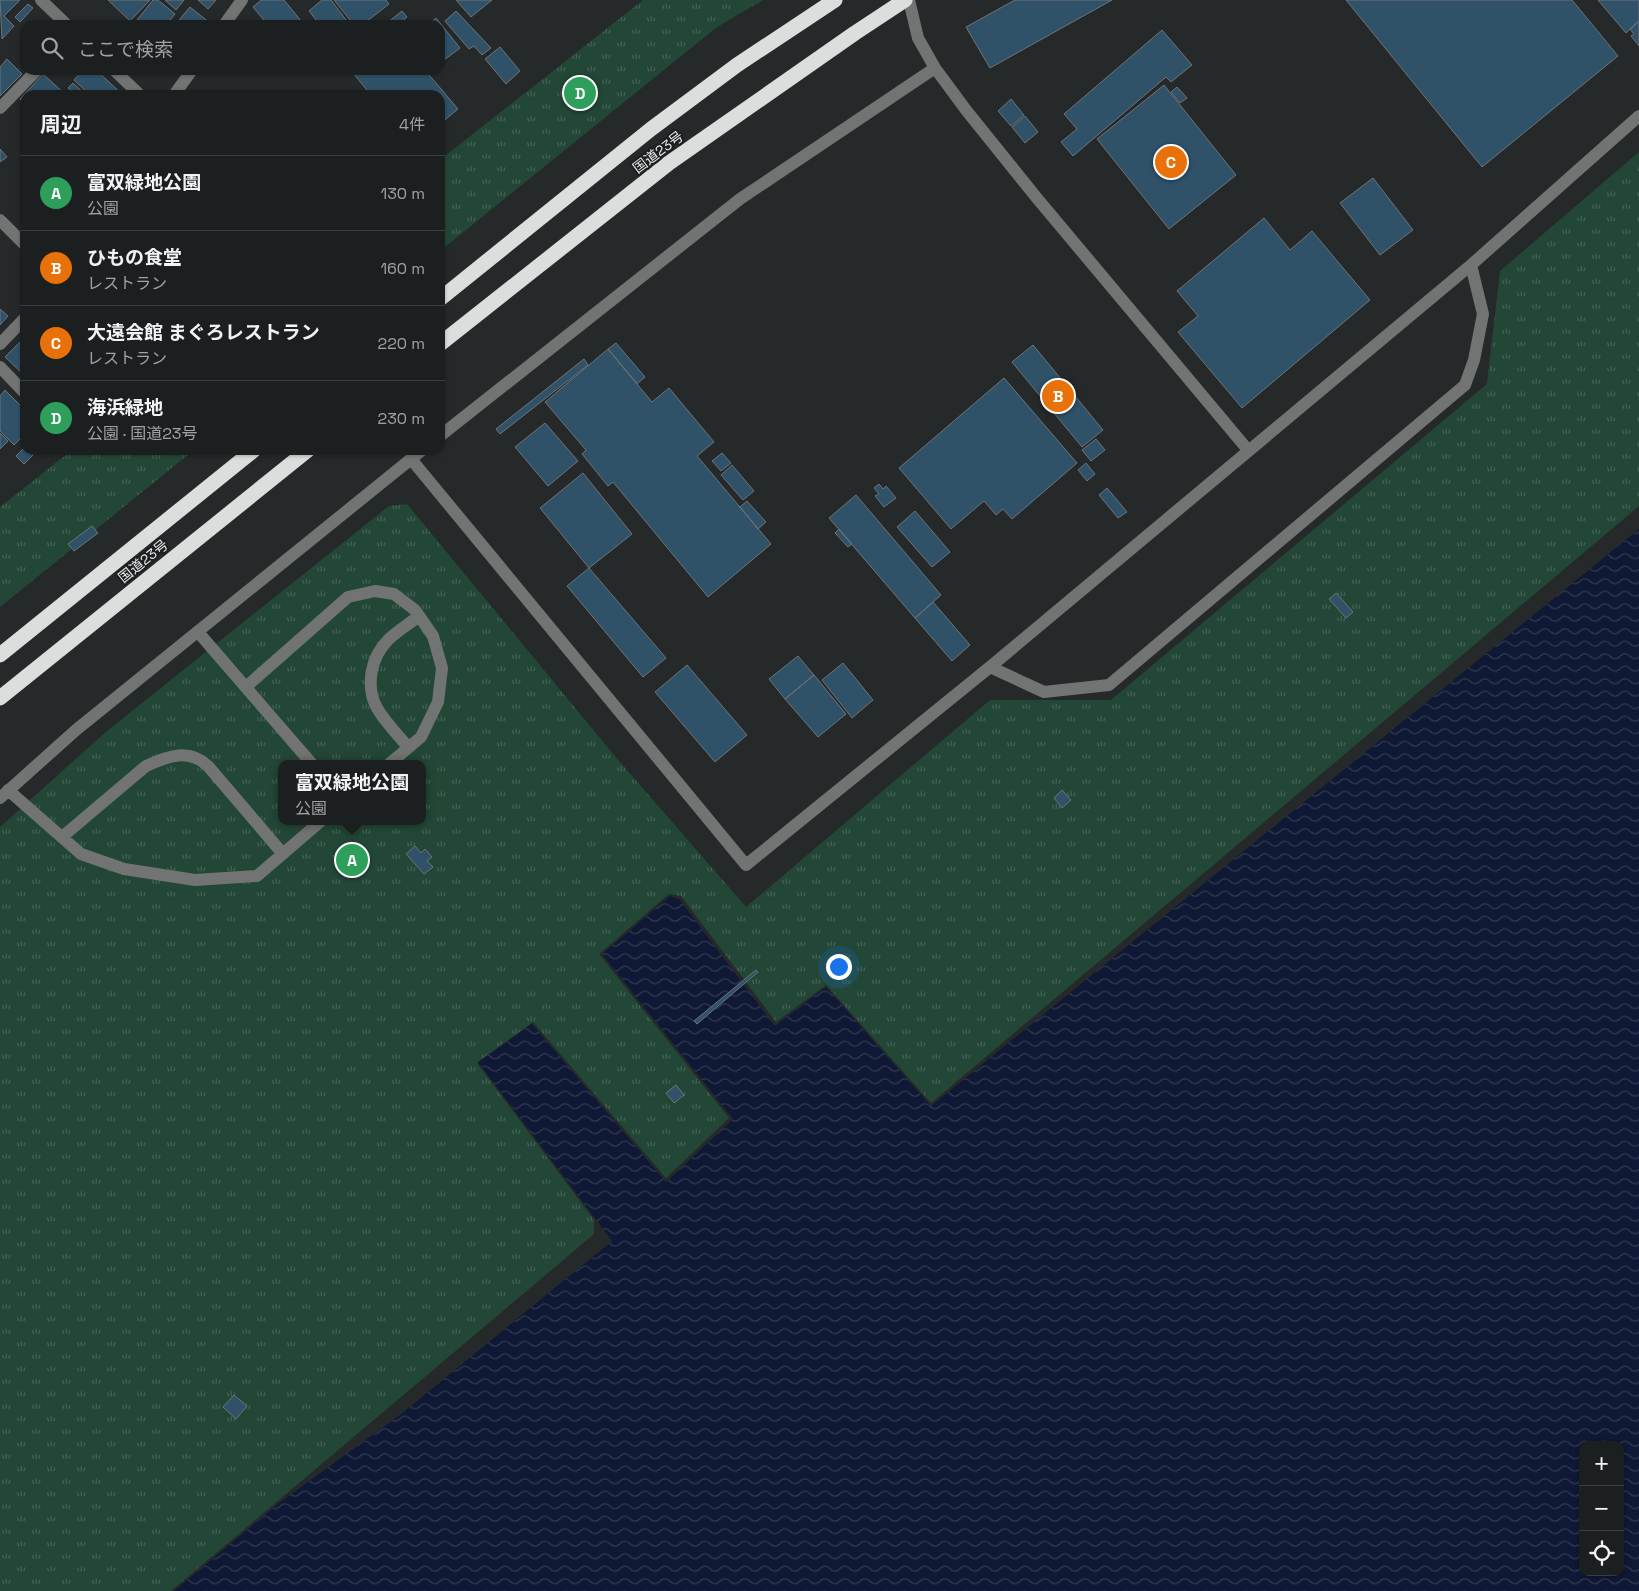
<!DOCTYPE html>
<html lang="ja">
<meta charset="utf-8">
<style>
:root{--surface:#1c1f20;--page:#252729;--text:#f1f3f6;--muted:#a0a2a5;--line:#3a3d3e;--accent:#1a73e8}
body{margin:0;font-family:"Space Grotesk","Noto Sans JP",sans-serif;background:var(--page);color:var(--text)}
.controls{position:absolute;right:15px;bottom:15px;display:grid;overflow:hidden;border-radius:10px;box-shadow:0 1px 4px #0004}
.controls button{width:45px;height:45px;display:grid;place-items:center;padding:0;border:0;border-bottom:1px solid var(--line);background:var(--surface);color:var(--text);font:25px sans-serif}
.you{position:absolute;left:838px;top:966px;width:18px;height:18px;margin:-12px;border:4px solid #fff;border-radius:50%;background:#1a73e8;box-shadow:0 0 0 8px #1a73e833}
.badge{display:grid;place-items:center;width:32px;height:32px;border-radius:50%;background:var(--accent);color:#fff;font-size:16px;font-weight:700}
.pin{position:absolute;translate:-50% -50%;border:2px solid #fff;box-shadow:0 1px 5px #0006}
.popup{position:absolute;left:278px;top:760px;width:148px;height:65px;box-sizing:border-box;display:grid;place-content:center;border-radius:10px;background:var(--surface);filter:drop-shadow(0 1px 4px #0005);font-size:16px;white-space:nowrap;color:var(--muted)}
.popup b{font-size:19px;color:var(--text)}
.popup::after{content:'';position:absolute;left:50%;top:100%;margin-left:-10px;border:10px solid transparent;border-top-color:var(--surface)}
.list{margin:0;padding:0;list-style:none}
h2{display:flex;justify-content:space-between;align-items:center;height:65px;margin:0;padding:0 20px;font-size:21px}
h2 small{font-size:16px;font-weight:400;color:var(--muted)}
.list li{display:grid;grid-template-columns:32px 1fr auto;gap:15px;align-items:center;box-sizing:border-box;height:75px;padding:0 20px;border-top:1px solid var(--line)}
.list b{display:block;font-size:19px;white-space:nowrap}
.list p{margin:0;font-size:16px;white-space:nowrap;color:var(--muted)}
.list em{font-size:16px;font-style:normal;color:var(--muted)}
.icon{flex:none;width:28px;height:28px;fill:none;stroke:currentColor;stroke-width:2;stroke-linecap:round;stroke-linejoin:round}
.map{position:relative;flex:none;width:1639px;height:1591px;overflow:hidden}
.search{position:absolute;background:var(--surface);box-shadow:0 1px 4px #0004;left:20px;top:20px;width:425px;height:55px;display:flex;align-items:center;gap:12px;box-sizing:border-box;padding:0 18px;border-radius:15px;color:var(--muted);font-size:19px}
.panel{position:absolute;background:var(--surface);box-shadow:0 1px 4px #0004;left:20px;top:90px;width:425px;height:365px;border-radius:15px}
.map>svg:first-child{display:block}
.park{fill:url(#park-tufts);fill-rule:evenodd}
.water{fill:url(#water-waves);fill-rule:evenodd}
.building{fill:#305269;stroke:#707376}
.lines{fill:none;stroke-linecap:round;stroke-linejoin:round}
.minor{stroke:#727474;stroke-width:12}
.highway{stroke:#dadfde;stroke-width:15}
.labels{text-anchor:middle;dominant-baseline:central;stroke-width:4.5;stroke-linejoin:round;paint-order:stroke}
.street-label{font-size:14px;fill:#e8ebeb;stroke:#1c2021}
</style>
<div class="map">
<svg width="1639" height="1591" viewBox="0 0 1639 1591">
<defs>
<pattern id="park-tufts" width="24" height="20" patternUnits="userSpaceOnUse" patternTransform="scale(1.25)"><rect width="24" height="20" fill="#234736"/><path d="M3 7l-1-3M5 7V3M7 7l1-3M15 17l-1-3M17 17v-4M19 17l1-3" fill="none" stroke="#436253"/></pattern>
<pattern id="water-waves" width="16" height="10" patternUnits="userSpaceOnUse" patternTransform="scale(1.25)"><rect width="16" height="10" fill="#0f1834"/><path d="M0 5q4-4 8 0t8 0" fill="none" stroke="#323a52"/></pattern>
</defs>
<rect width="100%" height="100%" fill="#26292a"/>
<!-- park -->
<path class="park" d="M643,0H763L717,27L440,251V160Z
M1639,152V506L931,1103L826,985L776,1022L681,896L669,894L599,954L729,1118L666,1178L533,1022L477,1063L594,1220V1234L171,1591H0V827L107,731L389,506L407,504L613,754L746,907L990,700H1111L1487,384L1500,271ZM282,764H422V821H282Z
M72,450H194L0,607V507Z"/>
<!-- water -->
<path class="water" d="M1639,529V1591H174L279,1503L400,1415L612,1241L478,1062L532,1024L666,1182L733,1119L602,954L670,896L679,899L775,1026L826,987L931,1106ZM1583,1445H1620V1572H1583Z"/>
<!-- building -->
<path class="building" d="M0,0H20L4,16L14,26L2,39Z
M108,0H150L130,21Z
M153,0H158L175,14L166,25H133Z
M165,0H184L176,10Z
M198,0H216L208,9Z
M261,0H284L302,22L298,25H268L253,7Z
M322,0H331L350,25H320L309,11Z
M334,0H386L389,4L362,25H354Z
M456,0H492L471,17Z
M1015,0H1112L990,68L966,27Z
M1346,0H1572L1618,56L1482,167Z
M1598,0H1639V21L1626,33Z
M28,4L33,8L20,22L15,17Z
M190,7L210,23L208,25H175Z
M402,11L407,17L398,25H389L387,23Z
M456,11L491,48L482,55L474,46L469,49L445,21Z
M436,18L460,48L440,63V25H427Z
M1639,21V46L1631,36L1634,34L1630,29Z
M1162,30L1192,65L1171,82L1166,77L1073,156L1061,142L1077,129L1064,114Z
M500,47L520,71L506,84L485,59Z
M7,59L22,74L0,96V67Z
M83,70H96L123,95H90L74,80Z
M357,70H425L458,109L440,124V95H371L353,73Z
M43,74L66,95H25V104L20,99Z
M73,83L86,95H76L68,88Z
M1164,85L1236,175L1169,229L1097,139Z
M1177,87L1187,98L1180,103L1171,92Z
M1011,99L1024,115L1011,126L998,111Z
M1025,116L1038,132L1025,143L1012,127Z
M0,149L7,157L0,162Z
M1373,178L1413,230L1380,255L1340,203Z
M1264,218L1290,250L1312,231L1370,300L1242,408L1178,332L1198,316L1177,291Z
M0,309L8,316L0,325Z
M25,337V376L5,357Z
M616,343L645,377L637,384L608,349Z
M1033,345L1103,430L1082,447L1012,362Z
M608,349L652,402L669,388L714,442L697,456L771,544L708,597L613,482L608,486L582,454L586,450L545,402Z
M584,359L588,365L500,434L496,429Z
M1004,378L1077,463L1012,519L1003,509L996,515L984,501L951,529L899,468Z
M5,390L25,410V434L14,445L0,431V396Z
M545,423L578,461L548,486L515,447Z
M0,433L8,441L0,449Z
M1096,439L1105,450L1091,461L1082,450Z
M25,447V450H38L24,464L16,456Z
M722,453L731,463L721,471L712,461Z
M1086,463L1095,474L1087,481L1078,470Z
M732,465L754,491L743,500L721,475Z
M583,473L632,534L589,568L540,508Z
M879,484L883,489L886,486L896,498L884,507L875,496L879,494L874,488Z
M1107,488L1127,512L1118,518L1099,495Z
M856,495L941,595L915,618L829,518Z
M747,501L766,522L758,529L740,507Z
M915,511L950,552L932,567L897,527Z
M92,526L98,533L74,551L68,544Z
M839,529L852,544L848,547L835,533Z
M589,568L666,658L643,677L567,586Z
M1336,593L1353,612L1346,618L1329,599Z
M933,602L970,645L952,661L915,618Z
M798,656L814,675L785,699L769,679Z
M843,663L873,700L852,718L822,680Z
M687,665L747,735L715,762L655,692Z
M814,675L846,714L818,737L785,699Z
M1062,790L1071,800L1062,808L1054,798Z
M415,846L421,853L425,849L432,857L427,861L433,867L424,874L406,854Z
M756,970L758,972L697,1024L694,1021Z
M676,1085L684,1095L674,1103L666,1093Z
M234,1395L247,1406L236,1419L223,1407Z"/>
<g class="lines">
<!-- minor -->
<path class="minor" d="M41,0L67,25
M909,0L918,38L935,68L966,110L1036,197L1248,450
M224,25L242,0
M114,70L140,95
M174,95L192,70
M0,108L37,70
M0,220L25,245
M0,344L25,318
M0,367L25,393
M440,436L740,199L935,68
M411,459L422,450
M198,632L312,764
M990,667L1044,692L1109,685L1465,385L1474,360L1483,314L1471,265
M247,686L348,597L375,591L394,594L415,610L433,636L442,668L438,702L421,737L389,764
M408,747C398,735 385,722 377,708C365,686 371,657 388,640C397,631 409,624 419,616
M8,790L81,854L124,869L195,880L257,876L321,821
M0,798L76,730L411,459L746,865L990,667L1471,265L1639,116
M62,837L146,766C168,756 189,748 208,766L283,854"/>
<!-- highway -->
<path class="highway" d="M440,299L651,129L737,65L835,0
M440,344L669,163L855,33L905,0
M0,655L254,450
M0,698L308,450"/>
</g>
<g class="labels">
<!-- street labels -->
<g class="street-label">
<text transform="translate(658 152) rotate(-37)">国道23号</text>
<text transform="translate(143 561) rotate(-39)">国道23号</text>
</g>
</g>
</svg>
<div class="controls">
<button>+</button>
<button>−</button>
<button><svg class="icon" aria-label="locate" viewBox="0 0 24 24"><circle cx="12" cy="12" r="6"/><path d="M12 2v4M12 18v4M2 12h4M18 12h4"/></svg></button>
</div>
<div class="you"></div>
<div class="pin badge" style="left:352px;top:860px;background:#2e9e5b">A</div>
<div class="popup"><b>富双緑地公園</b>公園</div>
<div class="pin badge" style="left:1058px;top:396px;background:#e8710a">B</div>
<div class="pin badge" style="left:1171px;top:162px;background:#e8710a">C</div>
<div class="pin badge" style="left:580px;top:93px;background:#2e9e5b">D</div>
<div class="search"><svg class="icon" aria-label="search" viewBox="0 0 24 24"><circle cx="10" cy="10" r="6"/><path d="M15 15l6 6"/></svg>ここで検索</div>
<section class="panel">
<h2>周辺<small>4件</small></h2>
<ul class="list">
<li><span class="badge" style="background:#2e9e5b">A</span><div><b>富双緑地公園</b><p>公園</p></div><em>130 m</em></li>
<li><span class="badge" style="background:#e8710a">B</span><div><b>ひもの食堂</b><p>レストラン</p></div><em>160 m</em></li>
<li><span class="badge" style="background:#e8710a">C</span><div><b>大遠会館 まぐろレストラン</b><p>レストラン</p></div><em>220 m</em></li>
<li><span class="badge" style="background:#2e9e5b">D</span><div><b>海浜緑地</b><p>公園 · 国道23号</p></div><em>230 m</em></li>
</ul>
</section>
</div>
